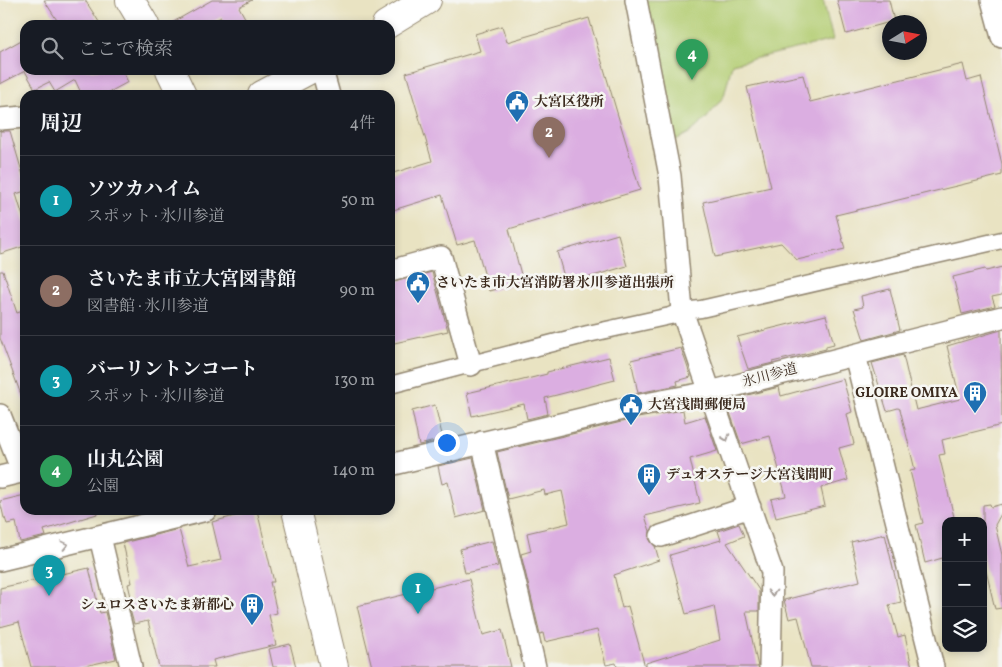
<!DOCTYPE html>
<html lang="ja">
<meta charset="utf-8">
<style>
:root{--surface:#171b24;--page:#20242c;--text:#f1f3f6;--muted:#9ea1a6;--line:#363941;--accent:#1f6fb2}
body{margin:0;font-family:Vollkorn,"Noto Serif JP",serif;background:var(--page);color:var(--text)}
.controls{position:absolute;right:15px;bottom:15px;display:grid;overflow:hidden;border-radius:10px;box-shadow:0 2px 8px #0003}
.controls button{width:45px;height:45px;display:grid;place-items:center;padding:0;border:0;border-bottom:1px solid var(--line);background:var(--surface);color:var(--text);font:25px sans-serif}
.compass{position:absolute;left:882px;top:15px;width:45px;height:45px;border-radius:50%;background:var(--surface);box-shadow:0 2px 8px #0003;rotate:79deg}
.you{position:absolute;left:446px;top:442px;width:18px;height:18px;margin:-12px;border:4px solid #fff;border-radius:50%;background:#1a73e8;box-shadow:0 0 0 8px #1a73e833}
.badge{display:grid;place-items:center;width:32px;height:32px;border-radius:50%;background:var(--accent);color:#fff;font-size:16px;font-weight:700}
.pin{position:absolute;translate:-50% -41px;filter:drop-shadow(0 1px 2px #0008)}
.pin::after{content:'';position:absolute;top:26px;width:18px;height:15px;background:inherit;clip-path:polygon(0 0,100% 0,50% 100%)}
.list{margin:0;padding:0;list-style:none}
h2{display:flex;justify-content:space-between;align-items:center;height:65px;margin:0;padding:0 20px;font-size:21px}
h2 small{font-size:16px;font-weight:400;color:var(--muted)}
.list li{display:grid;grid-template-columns:32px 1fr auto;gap:15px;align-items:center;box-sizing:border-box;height:90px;padding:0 20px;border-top:1px solid var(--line)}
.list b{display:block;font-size:19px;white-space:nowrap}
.list p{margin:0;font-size:16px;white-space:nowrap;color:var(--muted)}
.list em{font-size:16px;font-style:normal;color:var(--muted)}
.icon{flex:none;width:28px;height:28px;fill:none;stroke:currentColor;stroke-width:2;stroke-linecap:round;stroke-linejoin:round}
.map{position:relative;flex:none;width:1002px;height:667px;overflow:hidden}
.search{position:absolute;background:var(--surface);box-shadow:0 2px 8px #0003;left:20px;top:20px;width:375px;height:55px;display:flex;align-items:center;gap:12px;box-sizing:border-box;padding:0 18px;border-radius:15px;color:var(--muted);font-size:19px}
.panel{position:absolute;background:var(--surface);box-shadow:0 2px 8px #0003;left:20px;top:90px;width:375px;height:425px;border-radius:15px}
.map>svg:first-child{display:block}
.green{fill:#b4cd73;stroke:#787c48}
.building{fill:#dbaee1}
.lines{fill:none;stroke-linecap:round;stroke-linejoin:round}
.pedestrian-casing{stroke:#928670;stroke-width:19}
.minor-casing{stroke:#928670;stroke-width:24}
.tertiary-casing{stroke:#928670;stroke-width:30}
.pedestrian{stroke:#fff;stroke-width:16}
.minor{stroke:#fff;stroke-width:21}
.tertiary{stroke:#fff;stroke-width:28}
.oneway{stroke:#a79f9a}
.labels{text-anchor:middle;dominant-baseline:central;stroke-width:5;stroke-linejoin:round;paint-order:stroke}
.poi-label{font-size:14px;font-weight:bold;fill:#3b2a1e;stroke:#f6f6f2;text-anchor:start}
.street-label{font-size:14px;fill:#3b2a1e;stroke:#f6f6f2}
</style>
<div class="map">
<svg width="1002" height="667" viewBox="0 0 1002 667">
<rect width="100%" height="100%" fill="#f6f6f2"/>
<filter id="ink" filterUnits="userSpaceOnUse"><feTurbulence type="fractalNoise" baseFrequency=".02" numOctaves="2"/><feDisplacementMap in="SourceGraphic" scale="10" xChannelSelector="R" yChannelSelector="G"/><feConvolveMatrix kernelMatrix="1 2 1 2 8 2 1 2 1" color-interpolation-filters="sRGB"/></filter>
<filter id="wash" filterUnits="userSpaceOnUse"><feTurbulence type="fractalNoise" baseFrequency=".0096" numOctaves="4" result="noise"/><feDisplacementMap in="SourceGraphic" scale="20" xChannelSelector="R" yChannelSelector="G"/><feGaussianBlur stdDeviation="1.12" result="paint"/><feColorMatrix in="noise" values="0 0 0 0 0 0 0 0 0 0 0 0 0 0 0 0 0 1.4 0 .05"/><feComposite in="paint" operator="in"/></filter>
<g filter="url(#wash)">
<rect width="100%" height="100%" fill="#e9e3c2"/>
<!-- green -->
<path class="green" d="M640,0H823L833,40L732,64L724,96L706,119L691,132L670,143Z"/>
<g id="blocks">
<!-- building -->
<path class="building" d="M44,0H85L101,25H60Z
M212,0H252L239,7L249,25H225L221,17L207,25H168Z
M837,0H889L894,21L846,34Z
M589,18L640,190L509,229L523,282L489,291L475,240L457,245L442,195L390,211V174L432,161L406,73L480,51L475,34L502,26L507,42Z
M25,38V70H122L128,82L104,95H82L75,80L55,92L49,82L35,89L25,71L0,84V52Z
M963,64L967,81L981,77L1002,164V175L836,215L845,249L797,260L781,243L715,257L703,202L771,187L747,87L803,75L810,102Z
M0,131H10L25,182V191L16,194L25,223V246L0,254Z
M618,234L627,266L566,284L557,252Z
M1002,267V295L992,297L995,306L962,314L953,277L985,269L986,271Z
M0,271H3L17,313L25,310V400H23L0,338Z
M432,272L448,331L390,344V283Z
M890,289L900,330L864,340L854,309L863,307L861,296Z
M826,315L834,344L826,346V349L772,362L773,363L748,369L737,337Z
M1001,330L1002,425L942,440L945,454L939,455L955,521H946V557L925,563L916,525L923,523L910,471L915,470L900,409L898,408L887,411L872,363L903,355L916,410L960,399L947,346Z
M681,348L691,377L677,381L678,385L638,393L631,360Z
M609,357L615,380L545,398L548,414L527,419L524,404L472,416L467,393L519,381L547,374V372Z
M843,379L852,412L847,414L854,444L839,448L848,480L821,488L825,506L776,518L771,499L786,496L770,436L741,444L729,410L734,408L732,399L779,387L781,396Z
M435,405L443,439L419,445L412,411Z
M683,410L685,422L705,416L717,451L690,459L700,503L645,516L650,531L649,539L655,546L659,560L614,575L622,608L628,606L645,667H617L616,663L606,665L597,630L545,642L543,633L540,634L521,554L531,551L527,533L569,523L562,491L545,495L544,490L508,499L497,452L638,418Z
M473,458L485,510L456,518L448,482L442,484L438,466Z
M25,495V510H96L97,514L44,530L46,536L20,542L16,522L7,524L5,518H4L0,501Z
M990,504L991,507L1002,504V512L995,525L1002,555V608L995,609L983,558V505Z
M257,510L274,582H270L277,613L269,615L276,645L213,660L215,667H159L148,621L134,624L129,606L133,605L128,584L132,583L123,543L179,529L189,567L221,560L212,522Z
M739,524L744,536L727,543L759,590V611H746L758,667H646V663L720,640L714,606L686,614L670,555L721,540L718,531Z
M885,534L901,602L889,605L898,637L905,635L912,667H811L798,617L789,619L784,600L860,581L851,542Z
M492,541L498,566L465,573L460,549Z
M89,568L100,613L105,612L116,659L80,667H31L19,622L0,627V588Z
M469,579L483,635L502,630L511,667H372L357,606Z
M290,644L296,667H273L269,649Z"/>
</g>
</g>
<g filter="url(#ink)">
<use href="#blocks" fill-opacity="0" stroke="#928670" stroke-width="1"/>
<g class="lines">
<!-- pedestrian casing -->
<g class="pedestrian-casing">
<path id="pedestrian" d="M390,385L588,334L670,316L682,311L701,309L1002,240"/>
</g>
<!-- minor casing -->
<g class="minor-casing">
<path id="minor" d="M636,0L670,176L682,311L772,572L770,667
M992,0L1002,37
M322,70L329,95
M0,119L25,117
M390,271L441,257L471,365
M855,355L933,667
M0,415L22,471
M482,442L535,667
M390,465L635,406L710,392L1002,317
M0,477L25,471
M661,536L750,507
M100,537L131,667
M0,560L206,510"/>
</g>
<!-- tertiary casing -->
<g class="tertiary-casing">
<path id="tertiary" d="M130,0L145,25
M386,25L427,0
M170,70L182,95
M262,95L309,70
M296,510L334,667"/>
</g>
<!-- pedestrian -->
<use href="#pedestrian" class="pedestrian"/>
<!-- minor -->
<use href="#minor" class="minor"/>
<!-- tertiary -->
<use href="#tertiary" class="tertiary"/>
</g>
<!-- one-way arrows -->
<defs><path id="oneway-chevron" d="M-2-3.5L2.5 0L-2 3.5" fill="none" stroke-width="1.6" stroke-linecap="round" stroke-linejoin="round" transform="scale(1.25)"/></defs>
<g class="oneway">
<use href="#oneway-chevron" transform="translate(726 438) rotate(71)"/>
<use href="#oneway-chevron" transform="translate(65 545) rotate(-13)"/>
<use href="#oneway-chevron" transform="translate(772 593) rotate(91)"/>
</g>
</g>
<!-- icons -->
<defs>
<g id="civic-pin" transform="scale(1.25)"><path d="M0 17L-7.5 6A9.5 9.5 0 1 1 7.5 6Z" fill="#1f6fb2" stroke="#f6f6f2"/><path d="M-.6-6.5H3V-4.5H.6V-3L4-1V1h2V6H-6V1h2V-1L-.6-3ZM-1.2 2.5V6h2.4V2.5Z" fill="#fff"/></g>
<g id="building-pin" transform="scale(1.25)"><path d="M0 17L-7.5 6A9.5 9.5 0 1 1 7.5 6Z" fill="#1f6fb2" stroke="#f6f6f2"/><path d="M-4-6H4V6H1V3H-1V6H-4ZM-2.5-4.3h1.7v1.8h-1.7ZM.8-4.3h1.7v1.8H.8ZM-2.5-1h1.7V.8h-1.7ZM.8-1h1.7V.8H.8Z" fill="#fff"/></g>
</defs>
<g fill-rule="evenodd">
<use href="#civic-pin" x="517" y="102"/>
<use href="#civic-pin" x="418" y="283"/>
<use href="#building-pin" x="975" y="393"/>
<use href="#civic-pin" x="631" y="405"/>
<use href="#building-pin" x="649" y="475"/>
<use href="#building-pin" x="252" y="605"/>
</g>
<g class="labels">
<!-- poi labels -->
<g class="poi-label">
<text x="534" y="102">大宮区役所</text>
<text x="436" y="283">さいたま市大宮消防署氷川参道出張所</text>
<text x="958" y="393" text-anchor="end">GLOIRE OMIYA</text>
<text x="648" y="405">大宮浅間郵便局</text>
<text x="666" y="475">デュオステージ大宮浅間町</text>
<text x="234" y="605" text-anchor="end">シュロスさいたま新都心</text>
</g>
<!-- street labels -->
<g class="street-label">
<text transform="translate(770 376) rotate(-15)">氷川参道</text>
</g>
</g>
</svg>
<div class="controls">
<button>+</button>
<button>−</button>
<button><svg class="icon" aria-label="layers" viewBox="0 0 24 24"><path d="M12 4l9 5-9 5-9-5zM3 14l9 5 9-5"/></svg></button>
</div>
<svg class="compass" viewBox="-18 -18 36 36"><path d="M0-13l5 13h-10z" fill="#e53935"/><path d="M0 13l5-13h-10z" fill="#9ea1a6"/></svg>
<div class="you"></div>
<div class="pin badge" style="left:418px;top:614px;background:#0f9aa8">1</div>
<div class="pin badge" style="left:549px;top:158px;background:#8d6e63">2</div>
<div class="pin badge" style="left:49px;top:596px;background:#0f9aa8">3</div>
<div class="pin badge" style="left:692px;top:80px;background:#2e9e5b">4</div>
<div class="search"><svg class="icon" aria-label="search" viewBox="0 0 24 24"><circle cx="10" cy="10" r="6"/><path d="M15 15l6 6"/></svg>ここで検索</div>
<section class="panel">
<h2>周辺<small>4件</small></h2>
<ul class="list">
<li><span class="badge" style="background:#0f9aa8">1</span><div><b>ソツカハイム</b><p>スポット · 氷川参道</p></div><em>50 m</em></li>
<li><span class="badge" style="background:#8d6e63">2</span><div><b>さいたま市立大宮図書館</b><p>図書館 · 氷川参道</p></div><em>90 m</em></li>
<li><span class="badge" style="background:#0f9aa8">3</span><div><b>バーリントンコート</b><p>スポット · 氷川参道</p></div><em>130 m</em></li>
<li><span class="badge" style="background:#2e9e5b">4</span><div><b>山丸公園</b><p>公園</p></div><em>140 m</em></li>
</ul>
</section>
</div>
